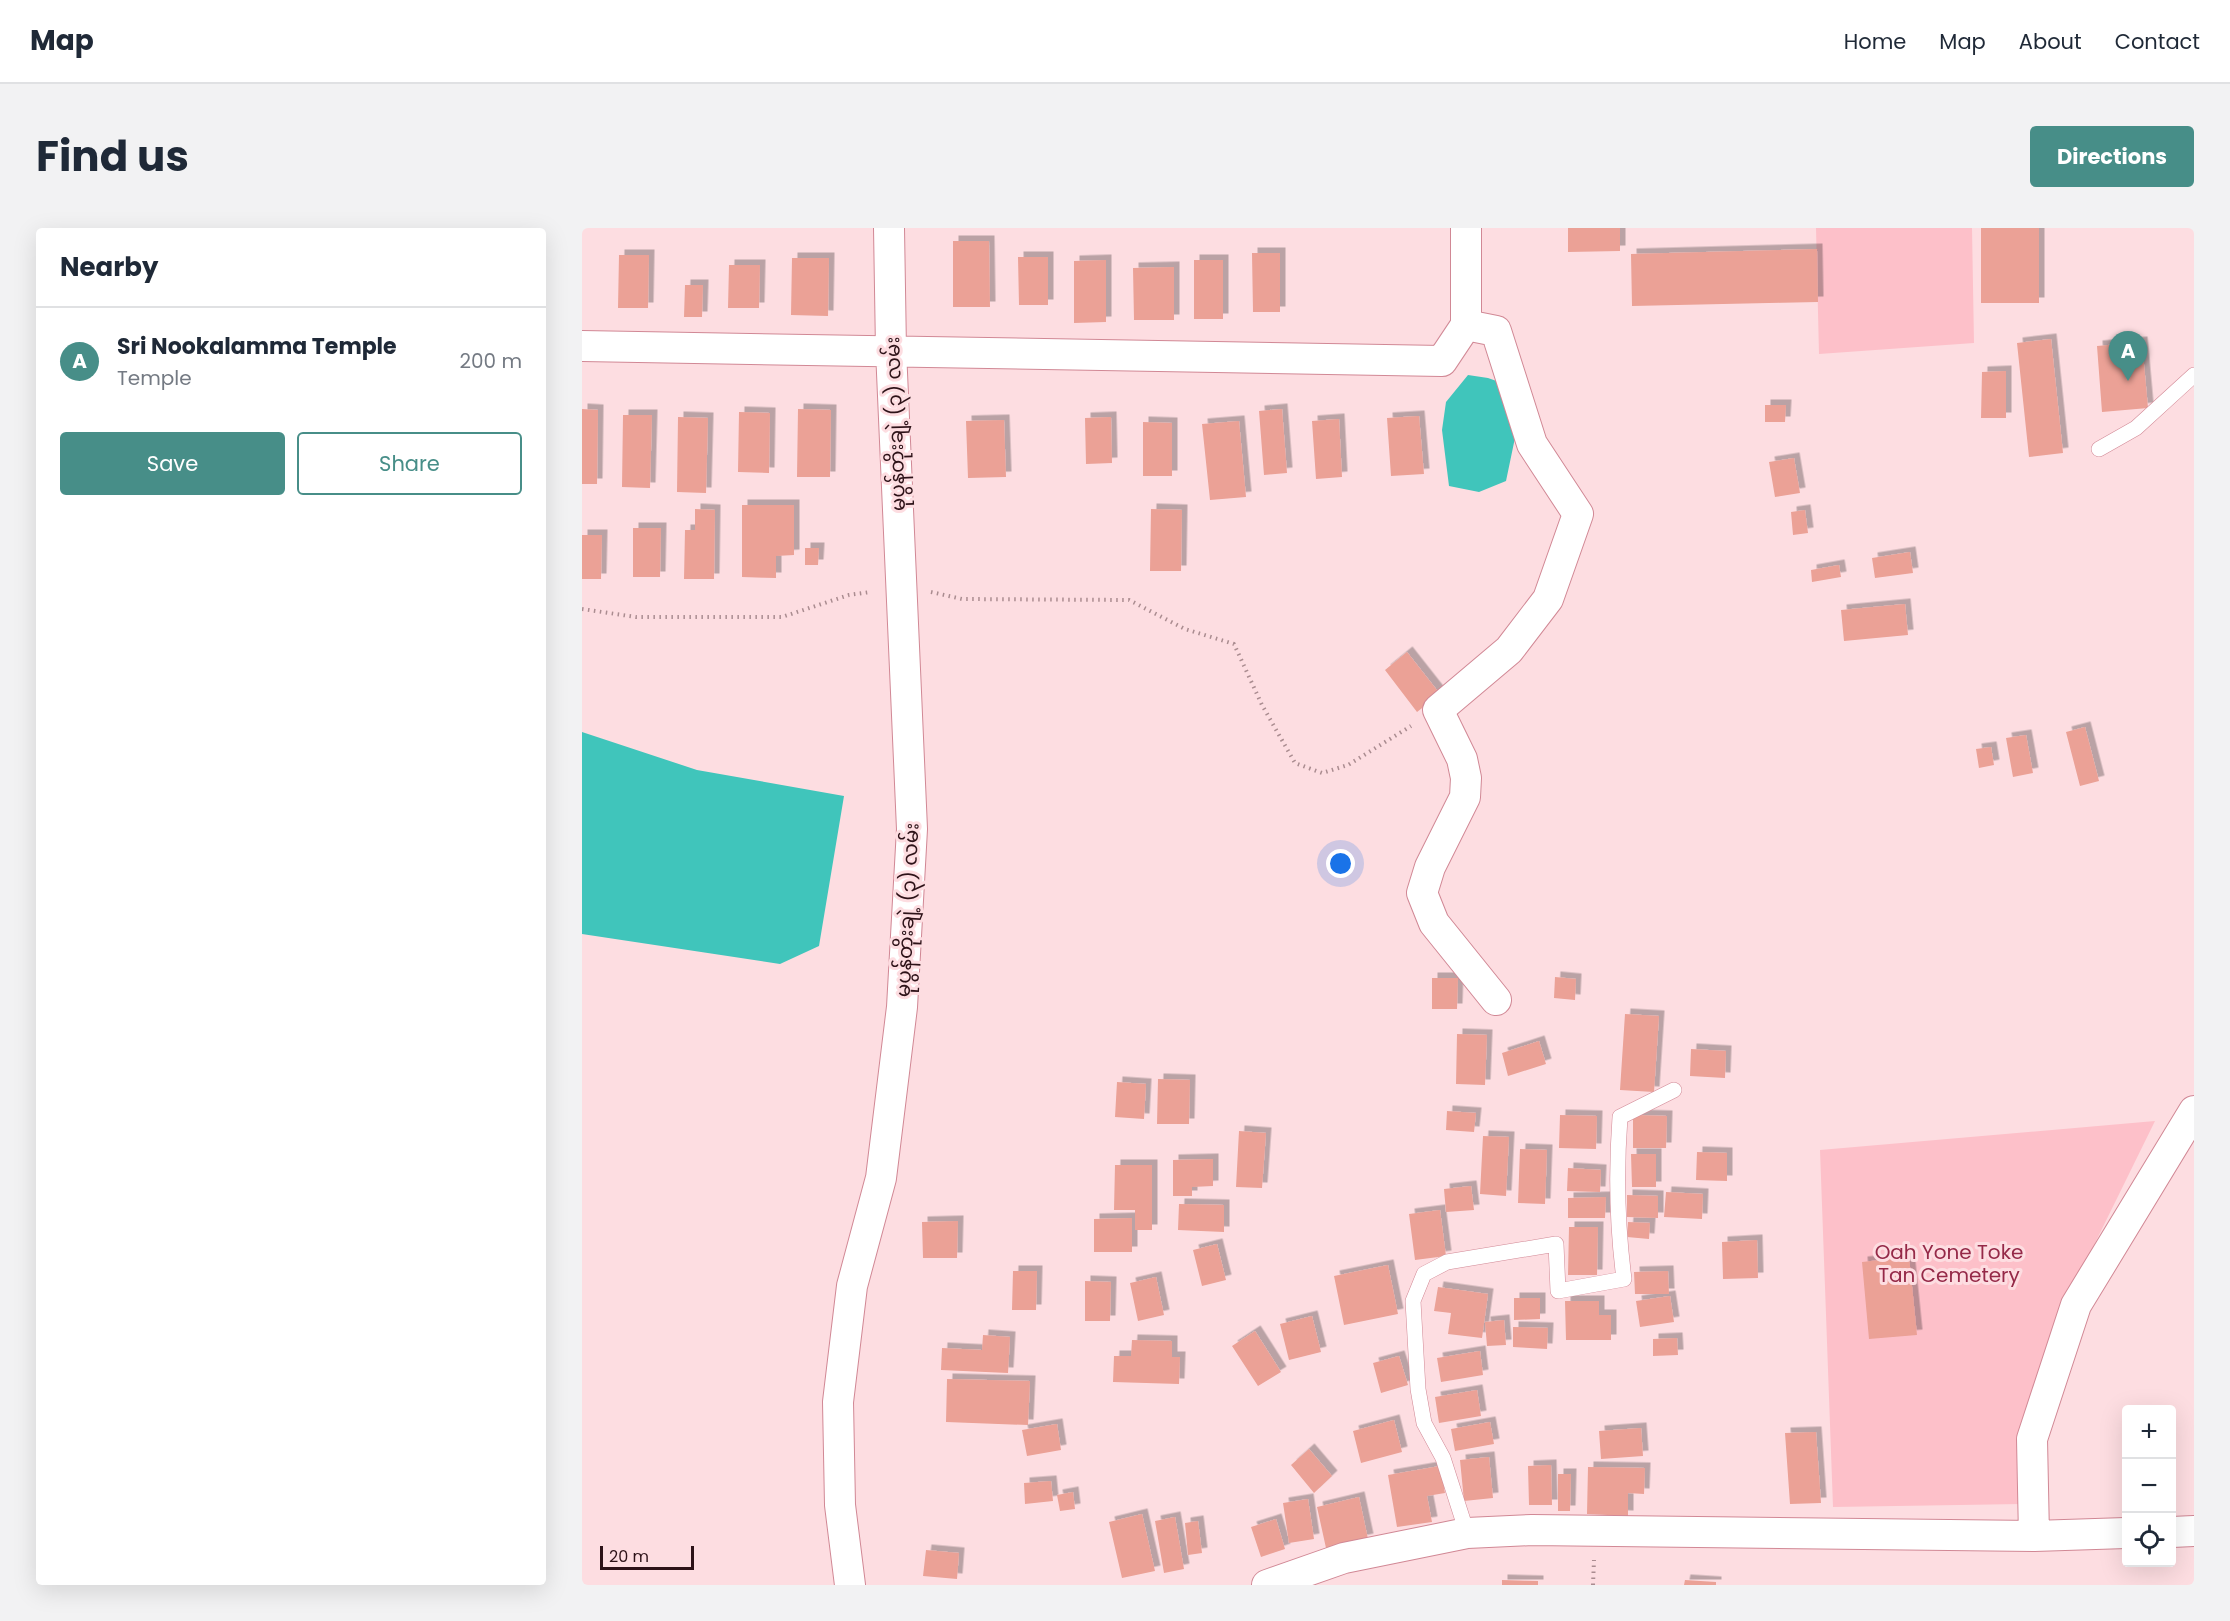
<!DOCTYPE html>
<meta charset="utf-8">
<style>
:root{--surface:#fff;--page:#f2f2f3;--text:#1f2937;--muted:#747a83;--line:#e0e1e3;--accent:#478e88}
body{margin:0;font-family:Poppins,"Noto Sans Myanmar",sans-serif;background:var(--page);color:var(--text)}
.controls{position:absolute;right:18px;bottom:18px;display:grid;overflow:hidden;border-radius:6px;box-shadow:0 6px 24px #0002}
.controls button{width:54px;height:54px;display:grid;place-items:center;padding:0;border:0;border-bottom:2px solid var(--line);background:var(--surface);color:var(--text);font:30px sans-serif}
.scale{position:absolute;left:18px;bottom:15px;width:94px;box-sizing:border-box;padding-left:6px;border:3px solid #2d1218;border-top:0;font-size:16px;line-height:21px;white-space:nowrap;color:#2d1218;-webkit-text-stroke:4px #fddde1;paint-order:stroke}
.you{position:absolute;left:759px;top:636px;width:21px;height:21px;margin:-15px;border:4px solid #fff;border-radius:50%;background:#1a73e8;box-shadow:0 0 0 9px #1a73e833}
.badge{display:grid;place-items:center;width:39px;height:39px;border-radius:50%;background:var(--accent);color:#fff;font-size:20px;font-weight:700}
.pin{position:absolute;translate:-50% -50px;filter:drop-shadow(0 2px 3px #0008)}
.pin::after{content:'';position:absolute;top:32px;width:21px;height:18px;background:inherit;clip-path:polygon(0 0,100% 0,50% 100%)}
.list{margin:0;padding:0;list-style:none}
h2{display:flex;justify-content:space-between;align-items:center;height:78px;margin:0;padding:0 24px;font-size:26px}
h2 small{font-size:20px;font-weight:400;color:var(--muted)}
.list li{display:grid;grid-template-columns:39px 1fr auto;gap:18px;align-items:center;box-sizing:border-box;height:108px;padding:0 24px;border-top:2px solid var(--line)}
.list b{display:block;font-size:22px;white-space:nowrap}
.list p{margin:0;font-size:20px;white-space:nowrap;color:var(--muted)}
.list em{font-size:20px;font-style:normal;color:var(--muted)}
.actions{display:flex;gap:12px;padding:18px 24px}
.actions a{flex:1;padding:14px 0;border:2px solid var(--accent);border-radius:6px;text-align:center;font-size:21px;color:var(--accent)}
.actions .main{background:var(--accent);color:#fff}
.icon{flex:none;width:33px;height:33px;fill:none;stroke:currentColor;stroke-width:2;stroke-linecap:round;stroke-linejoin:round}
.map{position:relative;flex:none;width:1612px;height:1357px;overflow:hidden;border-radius:6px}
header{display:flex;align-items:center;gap:36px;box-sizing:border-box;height:84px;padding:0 30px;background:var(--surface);border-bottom:2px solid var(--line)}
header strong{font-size:28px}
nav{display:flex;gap:33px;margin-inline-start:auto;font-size:21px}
.intro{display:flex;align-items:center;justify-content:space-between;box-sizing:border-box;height:144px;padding:0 36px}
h1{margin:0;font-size:42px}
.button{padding:15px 27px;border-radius:6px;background:var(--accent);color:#fff;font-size:21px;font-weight:700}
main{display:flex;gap:36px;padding:0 36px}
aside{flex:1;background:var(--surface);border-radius:6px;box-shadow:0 6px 24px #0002}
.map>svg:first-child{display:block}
.green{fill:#fdc0c9}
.water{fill:#40c5bb}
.building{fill:#eba196;filter:url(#shadow)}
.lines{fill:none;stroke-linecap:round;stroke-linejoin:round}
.lane-casing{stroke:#d18895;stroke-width:16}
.street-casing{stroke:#d18895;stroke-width:32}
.path{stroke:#aa8c90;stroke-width:4;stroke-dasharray:1.5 4.5;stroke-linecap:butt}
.lane{stroke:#fff;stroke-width:15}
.street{stroke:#fff;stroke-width:30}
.labels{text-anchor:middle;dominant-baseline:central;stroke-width:6;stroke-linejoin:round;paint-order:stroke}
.street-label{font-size:20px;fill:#2d1218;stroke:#fddde1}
.park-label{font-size:20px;fill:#952948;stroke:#fddde1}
</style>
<header>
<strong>Map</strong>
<nav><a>Home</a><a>Map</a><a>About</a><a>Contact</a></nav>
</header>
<div class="intro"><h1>Find us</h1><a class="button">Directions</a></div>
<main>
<aside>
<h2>Nearby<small></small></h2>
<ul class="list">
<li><span class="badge">A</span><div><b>Sri Nookalamma Temple</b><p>Temple</p></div><em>200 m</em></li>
</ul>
<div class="actions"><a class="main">Save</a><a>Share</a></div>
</aside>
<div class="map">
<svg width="1612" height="1357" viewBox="0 0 1612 1357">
<defs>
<filter id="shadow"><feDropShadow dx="5.5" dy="-5.5" stdDeviation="0" flood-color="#0004"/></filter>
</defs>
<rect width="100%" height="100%" fill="#fddde1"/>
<!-- green -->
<path class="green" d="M1234,0H1390L1392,115L1237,126Z
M1573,893L1488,1066L1440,1276L1251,1279L1238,922Z"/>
<!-- water -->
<path class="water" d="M886,147L906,150L923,156L934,205L924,253L897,264L867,258L860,202L864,174Z
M0,504L115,542L262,568L237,718L198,736L0,706Z"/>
<!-- building -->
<path class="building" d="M986,0H1038V23L986,24Z
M1399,0H1457V75H1399Z
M371,13H407L408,79H371Z
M1235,21L1236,74L1050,78L1049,26Z
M670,25H698V84H671Z
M37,27H67L66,80H36Z
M436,29H466V77H437Z
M210,30H247L246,88L209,87Z
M524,32V94L492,95V33Z
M612,32H641V91H612Z
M147,37H178L177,80H146Z
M592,39V92H552L551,40Z
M103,57H121L120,89H102Z
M1469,111L1481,225L1447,229L1435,115Z
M1560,114L1566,180L1520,184L1515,118Z
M1424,143V190H1399L1400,144Z
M1183,177H1204L1203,194H1183Z
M0,181L16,182L15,256H0Z
M216,181L249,182L248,249H215Z
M700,181L705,245L682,247L677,183Z
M157,184L188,185L187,245L156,244Z
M41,187H70L68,260L40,259Z
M837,188L842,246L809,248L805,190Z
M96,189L126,190L124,265L95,264Z
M529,189L530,235L504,236L503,190Z
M757,191L760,249L734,251L730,193Z
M422,192L424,249L386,250L384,193Z
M657,193L664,269L628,272L620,196Z
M561,194L590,195V248H561Z
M1212,230L1218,265L1193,269L1187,234Z
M160,277H212V327L194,328V350L160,349Z
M113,281L133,282L132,351H102L103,302H113Z
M569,281L600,282L599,343H568Z
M1223,282L1226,305L1211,307L1209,284Z
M51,300H79L78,349H51Z
M0,307H20L19,351H0Z
M223,320H237L236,337H223Z
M1328,324L1331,345L1293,350L1290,330Z
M1257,337L1259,349L1230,354L1229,342Z
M1323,376L1326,407L1262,413L1259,382Z
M825,424L858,466L835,484L803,442Z
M1503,499L1517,553L1498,558L1484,504Z
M1444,507L1451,545L1431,549L1424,510Z
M1409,519L1412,537L1397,540L1394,521Z
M973,749L994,751L993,772L972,770Z
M850,750H876L875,781H850Z
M1043,786L1077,788L1072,864L1038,862Z
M875,806L905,807L903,857L874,856Z
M957,813L964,836L926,848L920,825Z
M1109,821L1144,823L1143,850L1108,848Z
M576,851L608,852L607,896H575Z
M535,854L564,856L562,891L533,889Z
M865,883L894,885L892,904L864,902Z
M978,887L1015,888L1014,921L977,920Z
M1051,887L1085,888L1084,920H1051Z
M657,903L684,905L680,960L654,959Z
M901,908L927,909L924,968L898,966Z
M938,921L965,922L963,976L936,975Z
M1115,924L1145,925V953L1114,952Z
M1049,926H1074V959H1050Z
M631,931V958L610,959V968H591V932Z
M533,937H570V1002H553V982H532Z
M986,940L1019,942L1018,964L985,963Z
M889,958L892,982L864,984L862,961Z
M1084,964L1121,966L1120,991L1082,989Z
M1045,967L1076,968V990L1045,989Z
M1024,969L1023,990H986V970Z
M597,976L642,977V1004L596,1002Z
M858,982L864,1028L833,1032L827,986Z
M550,990V1024H512V991Z
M376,993L375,1030H341L340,994Z
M1046,994L1068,995L1067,1011L1045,1009Z
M987,999H1016L1015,1047H986Z
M1175,1012L1176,1050L1141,1051L1140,1014Z
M635,1016L644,1052L620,1058L611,1022Z
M1327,1029L1335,1107L1287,1111L1280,1034Z
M806,1037L816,1086L762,1097L752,1048Z
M431,1043H455L454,1082H430Z
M1086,1043L1087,1066H1053L1052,1044Z
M574,1049L582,1087L556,1093L548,1055Z
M503,1053L529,1054L528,1093H503Z
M856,1059L906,1066L900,1110L866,1106L869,1085L852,1083Z
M1088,1068L1092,1094L1058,1099L1054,1073Z
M932,1070H958V1091L932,1092Z
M983,1073H1017V1087H1029V1112H984Z
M730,1088L739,1124L707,1132L698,1096Z
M922,1092L924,1117L905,1118L903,1094Z
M931,1099L966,1100L965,1121L931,1119Z
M673,1103L699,1144L676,1158L650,1118Z
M401,1107L428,1109L426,1145L359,1142L360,1120L400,1122Z
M1095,1110L1096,1127L1071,1128V1111Z
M550,1112L590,1113V1129H598L597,1156L531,1154L532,1128H549Z
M898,1123L901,1147L859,1154L855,1130Z
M817,1128L826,1157L799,1165L791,1135Z
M365,1151L448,1153L446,1197L364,1194Z
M895,1162L899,1188L857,1195L853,1169Z
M812,1192L820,1224L779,1235L771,1203Z
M908,1194L912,1216L873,1223L869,1201Z
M475,1196L479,1222L445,1228L440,1202Z
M1059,1200L1061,1228L1019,1231L1017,1203Z
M1234,1204L1239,1275L1208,1276L1203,1205Z
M727,1221L750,1248L732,1265L709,1237Z
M907,1229L911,1270L882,1273L878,1232Z
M969,1237L970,1277H947L946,1238Z
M858,1238L863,1265L845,1268L850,1294L815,1299L806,1247Z
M1006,1239L1063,1240L1062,1266L1046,1265V1288L1005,1286Z
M976,1246H989L988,1283H976Z
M469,1253L471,1273L443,1276L442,1255Z
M491,1264L493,1281L478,1283L475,1267Z
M777,1269L786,1311L744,1320L735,1279Z
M726,1271L732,1311L707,1315L701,1275Z
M560,1286L573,1343L540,1350L527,1294Z
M593,1289L602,1341L582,1345L573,1293Z
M694,1291L703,1321L679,1329L669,1299Z
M616,1293L620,1325L606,1327L603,1295Z
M344,1322L377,1325L375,1351L341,1348Z
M920,1352L956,1353V1357H920Z
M1103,1352L1134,1354V1357H1102Z"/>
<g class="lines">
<!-- lane casing -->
<g class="lane-casing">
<path id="lane" d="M1517,221L1554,200L1612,147
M885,1305L861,1230L842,1195L836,1161L831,1073L842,1046L865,1034L974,1016L976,1063L1042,1051C1035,997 1034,943 1038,889L1092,862"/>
</g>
<!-- street casing -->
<g class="street-casing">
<path id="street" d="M884,97L914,103L950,216L996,286L966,371L927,422L856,482L880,531L884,550L883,569L848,639L840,665L852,695L914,772
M0,118L860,133L884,97V0
M1590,1304L1612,1303
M1452,1308L1450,1211L1494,1077L1612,883
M268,1357L258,1277L256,1174L270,1058L299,950L320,779L330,601L309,122L307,0
M685,1357L762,1330L885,1305L950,1302L1452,1308L1544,1305"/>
</g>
<!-- path -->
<path class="path" d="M349,364L380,371L547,372L603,401L652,416L680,477L713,535L740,545L766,537L829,498
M0,381L54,389H200L267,367L288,364
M1011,1357L1012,1332"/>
<!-- lane -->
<use href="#lane" class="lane"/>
<!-- street -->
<use href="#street" class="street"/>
</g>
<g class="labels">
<!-- street labels -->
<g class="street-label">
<text transform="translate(313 196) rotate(-92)">မုပွန်တိုးချဲ့ (၃) လမ်း</text>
<text transform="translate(325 682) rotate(-87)">မုပွန်တိုးချဲ့ (၃) လမ်း</text>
</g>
<!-- park labels -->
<g class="park-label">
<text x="1367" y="1024">Oah Yone Toke<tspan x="1367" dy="23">Tan Cemetery</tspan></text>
</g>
</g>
</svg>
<div class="controls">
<button>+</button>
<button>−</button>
<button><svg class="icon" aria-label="locate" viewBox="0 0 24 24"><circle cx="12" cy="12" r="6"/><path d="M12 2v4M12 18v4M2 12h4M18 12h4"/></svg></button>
</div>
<div class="scale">20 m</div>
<div class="you"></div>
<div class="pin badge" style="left:1546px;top:153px">A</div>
</div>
</main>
